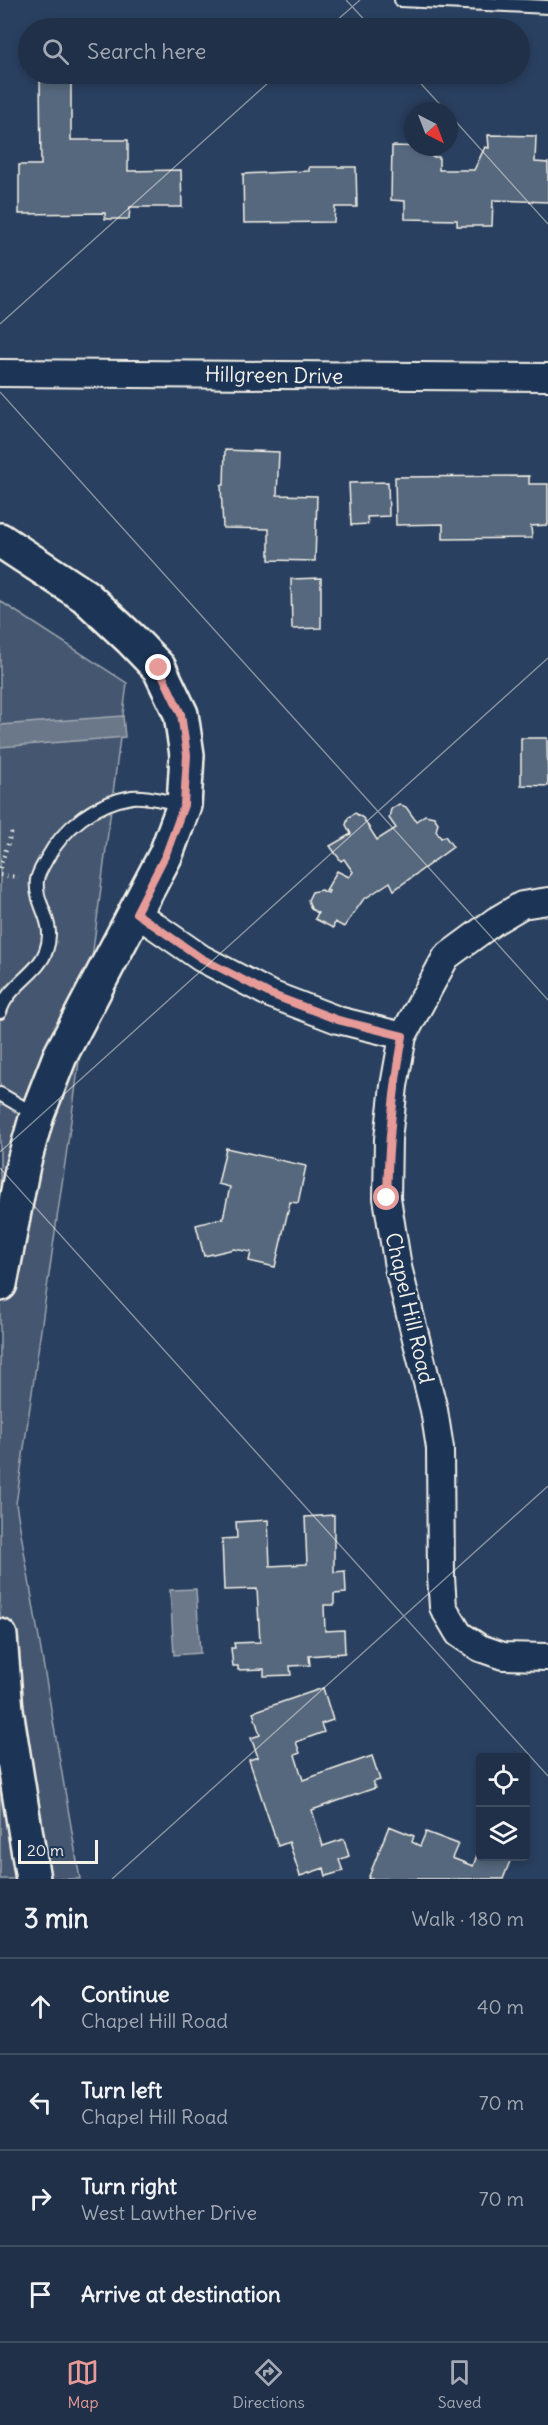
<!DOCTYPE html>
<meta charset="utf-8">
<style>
:root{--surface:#203048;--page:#2d3c52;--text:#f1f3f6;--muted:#a2a9b4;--line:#3d4b60;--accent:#e69b98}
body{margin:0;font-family:Delius,sans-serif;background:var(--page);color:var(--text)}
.controls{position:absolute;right:18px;bottom:18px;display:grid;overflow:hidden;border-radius:6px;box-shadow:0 3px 9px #0003}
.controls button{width:54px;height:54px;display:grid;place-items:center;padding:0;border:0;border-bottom:2px solid var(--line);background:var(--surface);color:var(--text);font:30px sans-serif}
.compass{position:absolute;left:404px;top:102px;width:54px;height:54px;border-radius:50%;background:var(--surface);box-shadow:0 3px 9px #0003;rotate:138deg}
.scale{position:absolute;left:18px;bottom:15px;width:80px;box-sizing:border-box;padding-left:6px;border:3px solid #f4f1e8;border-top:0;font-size:16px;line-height:21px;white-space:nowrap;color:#f4f1e8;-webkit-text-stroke:4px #1d3557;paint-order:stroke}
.stop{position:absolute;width:18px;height:18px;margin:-14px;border:4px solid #e69b98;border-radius:50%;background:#fff}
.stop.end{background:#e69b98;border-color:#fff;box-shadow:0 2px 6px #0008}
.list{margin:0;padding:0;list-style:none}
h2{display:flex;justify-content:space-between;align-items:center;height:78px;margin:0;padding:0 24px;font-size:26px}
h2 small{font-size:20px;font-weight:400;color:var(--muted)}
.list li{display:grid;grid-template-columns:39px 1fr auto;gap:18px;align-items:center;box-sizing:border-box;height:96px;padding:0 24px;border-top:2px solid var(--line)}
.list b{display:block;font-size:22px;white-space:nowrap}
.list p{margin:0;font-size:20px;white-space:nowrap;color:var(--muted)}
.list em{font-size:20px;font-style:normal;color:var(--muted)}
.icon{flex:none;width:33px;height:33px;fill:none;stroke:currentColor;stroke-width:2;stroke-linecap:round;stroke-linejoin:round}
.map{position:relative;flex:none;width:548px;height:1879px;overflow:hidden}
.search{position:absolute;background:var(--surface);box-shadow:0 3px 9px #0003;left:18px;right:18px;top:18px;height:66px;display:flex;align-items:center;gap:15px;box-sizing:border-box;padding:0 21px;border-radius:33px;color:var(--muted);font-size:22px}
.sheet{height:462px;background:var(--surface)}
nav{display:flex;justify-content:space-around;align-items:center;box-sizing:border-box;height:84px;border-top:2px solid var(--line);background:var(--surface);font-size:16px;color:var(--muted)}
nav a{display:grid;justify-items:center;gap:3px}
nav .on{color:var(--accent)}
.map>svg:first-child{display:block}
.green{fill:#445771;stroke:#9ca4ac;stroke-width:1.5}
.water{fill:#6a788a;stroke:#a1a8b0;stroke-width:1.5}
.building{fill:#56677d;stroke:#f4f1e8;stroke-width:1.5}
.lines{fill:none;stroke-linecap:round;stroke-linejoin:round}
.lane-casing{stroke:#f4f1e8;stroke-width:16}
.street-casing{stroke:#f4f1e8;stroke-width:30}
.secondary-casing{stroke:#f4f1e8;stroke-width:38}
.path{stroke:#f4f1e8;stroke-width:4;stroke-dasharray:1.5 4.5;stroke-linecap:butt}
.lane{stroke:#1d3557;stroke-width:12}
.street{stroke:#1d3557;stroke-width:26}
.secondary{stroke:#1d3557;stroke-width:33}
.route{stroke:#e69b98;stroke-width:8}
.ticks{fill:none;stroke:#f4f1e8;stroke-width:1.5;stroke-opacity:0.45}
.labels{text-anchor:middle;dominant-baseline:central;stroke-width:5;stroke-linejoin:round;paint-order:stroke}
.street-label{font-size:21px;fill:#f4f1e8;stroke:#1d3557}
</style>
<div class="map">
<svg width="548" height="1879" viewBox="0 0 548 1879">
<rect width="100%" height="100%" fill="#2a4060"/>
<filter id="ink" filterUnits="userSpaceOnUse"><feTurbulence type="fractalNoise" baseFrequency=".0167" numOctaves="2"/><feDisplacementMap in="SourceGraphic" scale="12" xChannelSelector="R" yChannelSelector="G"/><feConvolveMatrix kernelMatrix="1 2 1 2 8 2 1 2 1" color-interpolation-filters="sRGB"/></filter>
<g filter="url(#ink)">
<!-- green -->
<path class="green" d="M0,601L127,683L74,1100L16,1504L80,1879H0Z"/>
<!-- water -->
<path class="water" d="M123,716L125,737L0,747V725Z
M196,1589L200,1653L174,1655L170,1590Z"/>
<!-- building -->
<path class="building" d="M40,74H71V140H128V171L181,170L182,207H130L129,219H105V213L19,214V165H41Z
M488,135L536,136L535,162L548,163V202L493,200L492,226H457V220L405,219V201L391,200L392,146L432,147V157H439V170H474L485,147L489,148Z
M309,167H356L357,207H335L334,222L244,223L243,174L309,171Z
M225,450L279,452L277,495L317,496L315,561L269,560V529L223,528L221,485H224Z
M529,476V484H548V525L531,526L532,538L443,539V524L396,525L395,477Z
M388,482L389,516L367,517L368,524L351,525L349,483Z
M321,578V628L292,629L291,579Z
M521,738H547L548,786L521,785Z
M399,804L406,807L416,821L425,815L434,817L438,823L436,831L441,838L445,836L453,847L394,890L390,882L363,900L344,927L335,922L333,928L315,919L318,913L311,909L308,900L312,892L321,890L328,893L329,891L326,890L337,871L349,877L353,872L344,859L341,861L330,846L351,834L346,825L348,818L355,813L363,818L377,840L396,828L389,818L391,809Z
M226,1148L306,1166L298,1203L290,1202L275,1267L249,1261L251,1252L234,1249L204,1256L196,1225L223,1218L230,1187L218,1184Z
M334,1515V1572L345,1571L346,1593L334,1594V1605H324L325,1631L344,1630L345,1653L309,1656L310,1665L290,1666L291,1675L264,1676V1669L238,1670V1666H233L231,1648H235L234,1643L260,1642L257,1589L224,1590L222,1539L237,1538L236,1522L268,1520L270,1566L307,1564L305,1517Z
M323,1688L333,1720L321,1724L324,1732L296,1742L300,1753L295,1755L303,1780L372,1756L380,1780L373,1782L375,1788L312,1810L323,1846L344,1839L349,1856L339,1860L343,1871L326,1876L324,1868L300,1876L289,1842L278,1846L249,1760L258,1757L251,1738L260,1735L253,1712Z
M389,1826L414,1836L412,1842L420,1846L426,1832L458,1844L452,1858L473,1866L480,1847V1856H512L503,1879H368Z"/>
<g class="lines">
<!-- lane casing -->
<g class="lane-casing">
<path id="lane" d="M401,0L548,7
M0,1012C7,986 38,974 46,951C57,920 34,906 37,880C38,873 43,866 46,860C64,827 95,803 132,797C146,795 167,802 182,804
M0,1094L36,1115"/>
</g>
<!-- street casing -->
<g class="street-casing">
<path id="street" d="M0,373L548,377
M548,901L522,905L495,921L446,957L403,1036L394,1086L388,1139L387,1198L398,1267L434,1410L440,1448L441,1577L443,1607L459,1634L480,1648L503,1656L548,1657
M136,913L201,958L270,994L338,1020L403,1036"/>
</g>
<!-- secondary casing -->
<g class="secondary-casing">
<path id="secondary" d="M0,540L85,596L131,639L159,668L181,714L187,755L184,805L166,854L60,1056L37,1115L23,1165L0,1284
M0,1636L6,1710L33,1879"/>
</g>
<!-- path -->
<path class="path" d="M0,868L12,831
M0,875L18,877"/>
<!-- lane -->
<use href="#lane" class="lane"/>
<!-- street -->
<use href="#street" class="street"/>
<!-- secondary -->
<use href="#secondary" class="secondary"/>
</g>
</g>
<g class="lines" filter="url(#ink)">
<!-- route -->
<path class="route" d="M159,668L181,714L187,755L184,805L166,854L136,913L201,958L270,994L338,1020L403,1036C393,1090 388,1143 387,1198"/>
</g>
<!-- ticks -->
<path class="ticks" d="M346,0L372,28M328,28L360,0M412,74L446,111M449,114L548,224M0,324L278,74M0,392L548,1000M0,1152L548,658M0,1168L548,1776M112,1879L548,1486"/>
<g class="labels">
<!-- street labels -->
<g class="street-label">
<text transform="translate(274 375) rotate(1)">Hillgreen Drive</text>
<text transform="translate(410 1308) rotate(77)">Chapel Hill Road</text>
</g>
</g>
</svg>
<div class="controls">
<button><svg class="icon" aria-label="locate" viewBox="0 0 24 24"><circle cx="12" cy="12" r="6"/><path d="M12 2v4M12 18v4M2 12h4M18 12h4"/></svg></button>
<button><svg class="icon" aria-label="layers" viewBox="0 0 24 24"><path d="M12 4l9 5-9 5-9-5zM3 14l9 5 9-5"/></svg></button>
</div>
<svg class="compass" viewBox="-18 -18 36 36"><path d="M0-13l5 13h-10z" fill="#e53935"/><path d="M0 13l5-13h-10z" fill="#a2a9b4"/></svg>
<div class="scale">20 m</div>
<div class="stop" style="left:387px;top:1198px"></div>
<div class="stop end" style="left:159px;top:668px"></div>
<div class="search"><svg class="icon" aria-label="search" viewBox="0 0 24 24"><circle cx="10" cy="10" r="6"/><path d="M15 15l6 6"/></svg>Search here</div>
</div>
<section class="sheet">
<h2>3 min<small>Walk · 180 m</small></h2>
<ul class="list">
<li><svg class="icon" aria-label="ahead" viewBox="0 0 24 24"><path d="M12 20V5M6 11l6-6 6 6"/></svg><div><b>Continue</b><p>Chapel Hill Road</p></div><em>40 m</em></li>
<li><svg class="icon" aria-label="left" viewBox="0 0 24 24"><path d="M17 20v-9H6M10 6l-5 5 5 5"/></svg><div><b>Turn left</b><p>Chapel Hill Road</p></div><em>70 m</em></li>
<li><svg class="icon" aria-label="right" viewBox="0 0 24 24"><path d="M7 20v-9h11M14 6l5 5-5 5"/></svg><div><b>Turn right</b><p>West Lawther Drive</p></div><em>70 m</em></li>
<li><svg class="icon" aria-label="arrive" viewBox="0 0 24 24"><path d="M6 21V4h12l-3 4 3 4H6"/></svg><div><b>Arrive at destination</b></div></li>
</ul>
</section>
<nav>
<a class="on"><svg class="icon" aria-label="map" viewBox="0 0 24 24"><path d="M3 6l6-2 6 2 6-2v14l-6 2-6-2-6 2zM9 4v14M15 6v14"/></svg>Map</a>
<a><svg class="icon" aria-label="directions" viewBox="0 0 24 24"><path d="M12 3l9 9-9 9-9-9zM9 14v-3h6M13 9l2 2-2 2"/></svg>Directions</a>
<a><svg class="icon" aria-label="saved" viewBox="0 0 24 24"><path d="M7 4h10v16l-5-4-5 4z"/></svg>Saved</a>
</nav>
